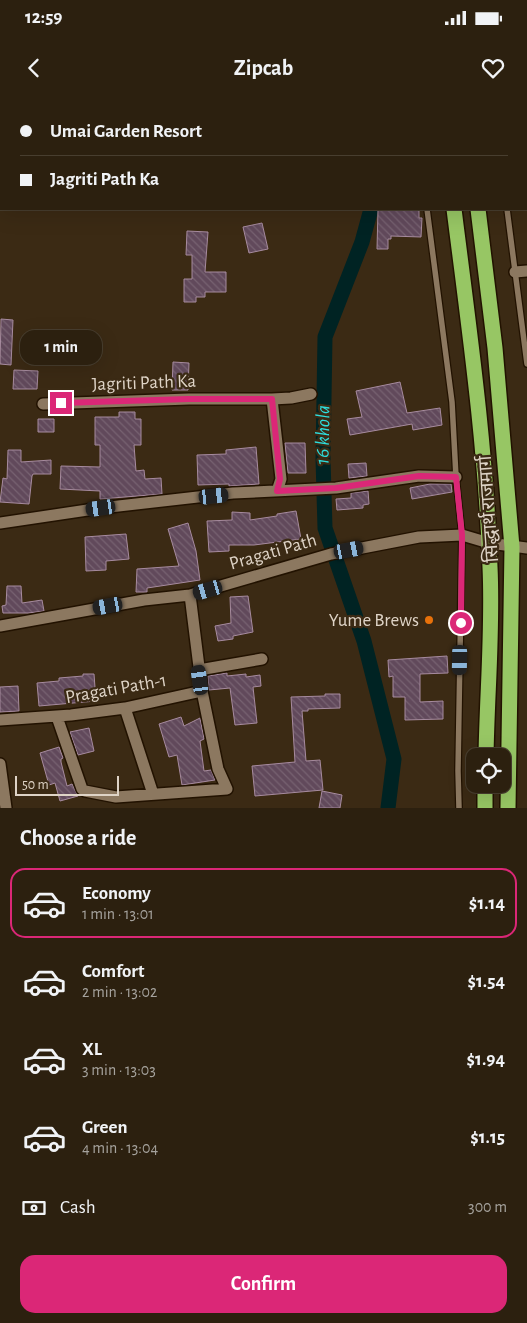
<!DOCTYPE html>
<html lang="en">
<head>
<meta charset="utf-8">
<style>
	:root { --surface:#2c200f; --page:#342818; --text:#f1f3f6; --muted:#a6a39e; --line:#483e2f; --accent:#db2777 }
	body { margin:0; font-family:"Alegreya Sans","Noto Sans Devanagari",sans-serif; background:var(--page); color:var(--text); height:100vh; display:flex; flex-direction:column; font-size:19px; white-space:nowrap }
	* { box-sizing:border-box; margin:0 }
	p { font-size:16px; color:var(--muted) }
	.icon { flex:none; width:28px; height:28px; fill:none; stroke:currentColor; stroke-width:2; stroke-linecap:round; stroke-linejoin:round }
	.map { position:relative; height:708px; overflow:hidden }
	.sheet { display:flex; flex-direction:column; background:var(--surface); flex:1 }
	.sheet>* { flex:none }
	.guide { position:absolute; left:0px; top:0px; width:528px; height:110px; box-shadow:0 5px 20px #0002,0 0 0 1px var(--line); display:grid; align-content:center; height:110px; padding:0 20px; background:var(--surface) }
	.controls { position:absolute; left:466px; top:648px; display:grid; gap:10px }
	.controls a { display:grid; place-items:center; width:45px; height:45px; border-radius:10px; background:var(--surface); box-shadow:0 5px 20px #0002,0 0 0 1px var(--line); font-size:25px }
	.scale { position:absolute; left:15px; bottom:12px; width:104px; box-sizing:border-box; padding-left:5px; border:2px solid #ded3c6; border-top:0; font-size:14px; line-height:18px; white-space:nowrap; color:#ded3c6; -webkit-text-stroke:4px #3b2a14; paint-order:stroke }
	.end { position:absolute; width:22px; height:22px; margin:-11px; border:6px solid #db2777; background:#fff; box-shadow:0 0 0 2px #fff }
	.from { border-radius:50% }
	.bubble { position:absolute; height:35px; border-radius:15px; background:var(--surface); box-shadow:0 5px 20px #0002,0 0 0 1px var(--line); font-size:16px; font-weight:700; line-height:35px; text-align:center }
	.car { position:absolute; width:15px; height:30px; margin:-15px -8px; border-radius:6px; box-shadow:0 0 4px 1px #0007; background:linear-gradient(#222 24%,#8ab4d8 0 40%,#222 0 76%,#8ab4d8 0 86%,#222 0) }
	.guide b { display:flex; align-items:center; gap:18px; height:48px; font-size:19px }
	.guide b+b { border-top:1px solid var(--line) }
	.guide i { width:12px; height:12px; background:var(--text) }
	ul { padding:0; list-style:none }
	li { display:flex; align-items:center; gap:15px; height:70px; margin:0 10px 8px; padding:0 10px; border:2px solid transparent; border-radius:15px }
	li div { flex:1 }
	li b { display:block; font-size:19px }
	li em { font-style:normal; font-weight:700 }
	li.active { border-color:var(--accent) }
	li>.icon { width:45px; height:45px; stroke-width:1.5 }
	h2 { padding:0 20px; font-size:22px; line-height:60px }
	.pay { display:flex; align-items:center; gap:12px; height:55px; padding:0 20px; font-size:19px }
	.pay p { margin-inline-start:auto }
	.action { display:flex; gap:10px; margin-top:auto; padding:10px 20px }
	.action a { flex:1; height:58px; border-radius:15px; background:var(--accent); color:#fff; font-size:20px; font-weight:700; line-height:58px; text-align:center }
	.status { display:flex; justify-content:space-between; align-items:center; height:35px; padding:0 25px; background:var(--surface); direction:ltr }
	.status svg { height:14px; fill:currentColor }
	header { display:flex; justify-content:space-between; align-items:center; height:65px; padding:0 20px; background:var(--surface); font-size:22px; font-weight:700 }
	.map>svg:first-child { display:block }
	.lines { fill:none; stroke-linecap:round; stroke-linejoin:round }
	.canal { stroke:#002323; stroke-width:15 }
	.building { fill:url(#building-back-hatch); stroke:#a78b9f }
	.lane-casing { stroke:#221200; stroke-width:8 }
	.street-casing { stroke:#221200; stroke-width:14 }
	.highway-casing { stroke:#221200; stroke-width:18 }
	.lane { stroke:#8c7860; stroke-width:5.5 }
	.street { stroke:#8c7860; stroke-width:11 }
	.highway { stroke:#97c664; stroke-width:15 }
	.route { stroke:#db2777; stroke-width:6 }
	.food-dot { fill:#e8710a; stroke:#3b2a14; stroke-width:2 }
	.labels { text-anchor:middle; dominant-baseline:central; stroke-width:4.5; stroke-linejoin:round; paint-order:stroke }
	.street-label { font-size:19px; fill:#ded3c6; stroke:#3b2a14 }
	.poi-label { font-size:19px; fill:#ded3c6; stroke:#3b2a14; text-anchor:end }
	.water-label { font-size:20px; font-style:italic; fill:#2edddd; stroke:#3b2a14 }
</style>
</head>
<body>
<div class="status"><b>12:59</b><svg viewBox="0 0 49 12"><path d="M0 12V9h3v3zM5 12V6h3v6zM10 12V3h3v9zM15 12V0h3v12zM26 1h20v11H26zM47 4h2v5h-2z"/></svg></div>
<header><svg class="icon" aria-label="back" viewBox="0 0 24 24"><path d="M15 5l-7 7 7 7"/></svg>Zipcab<svg class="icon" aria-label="heart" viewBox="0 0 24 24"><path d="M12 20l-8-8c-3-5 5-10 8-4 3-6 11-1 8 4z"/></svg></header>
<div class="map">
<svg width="527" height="708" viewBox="0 0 527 708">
	<defs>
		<pattern id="building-back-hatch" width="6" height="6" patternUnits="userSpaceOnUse" patternTransform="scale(1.25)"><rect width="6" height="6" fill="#61495b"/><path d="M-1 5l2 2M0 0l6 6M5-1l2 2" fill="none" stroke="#776271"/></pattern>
	</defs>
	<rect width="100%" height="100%" fill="#3b2a14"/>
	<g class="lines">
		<path class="canal" d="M345 0V1
			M371 109 362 142 325 237 323 358 325 428 364 541 394 659 388 708"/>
	</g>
	<path class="building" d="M378 109H419V118H422L421 137 391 136V139H388V149H377Z
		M262 123 268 149 249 153 243 127Z
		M187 131 208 132 205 172H226V192H205V197H196V202H184V179H192V155H186Z
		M1 219 13 220 11 265 0 264Z
		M173 262 189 263 188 290H172Z
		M14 270 38 271 37 289H13Z
		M400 282 407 313 440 308 442 325 413 330 412 324 350 335 347 319 362 317 356 291Z
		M119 312H135V319H141V345H134L136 371 144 370 145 379 161 378 162 394 100 399V391L60 389 61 366 100 367V345H95V317H119Z
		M38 319H54V332H38Z
		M285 343H305L306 373H288Z
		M256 347 259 384 229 386V384L198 385 197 355 226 354V350Z
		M8 350H21V362L51 360V374H33L32 376 29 404 0 402 3 378 7 379Z
		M366 363 367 376 349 378 348 364Z
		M430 384H451L452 392 412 399 410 388Z
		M368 391 369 404 363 405V408L337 410 336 399 351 398V393Z
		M296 411 301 439 254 445H229V451L209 452 207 421 232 420V412L250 413V420L277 416V414Z
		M188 423 196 451 200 480 147 488V492H136L137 469 179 466 168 429Z
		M126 434 129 459 106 461V470L86 471 85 437Z
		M7 486H21L22 503 42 500 44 511 28 513H3L2 506 6 505Z
		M248 496 253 532 233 536V539L218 541 215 526 231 523 230 497Z
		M447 556 448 573 420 574V602L443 601V619L405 620V597H393V576L389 577 388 560Z
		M227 573V576L246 574V577L260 575 261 586 253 587 257 623 235 625 230 588 209 590 208 576Z
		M83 574H94L96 601 39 606 37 583 59 581V578L83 576Z
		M18 586 19 611 0 612V587Z
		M325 594H340V608L308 609V611H302L306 661 320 660 323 690 255 696 252 666 295 662 291 597 325 596Z
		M181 617 184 626 200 618 204 639 200 641 204 671 211 670 215 680 182 685 177 655 169 657 159 624Z
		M89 628 94 651 78 655 70 632Z
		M59 647 63 658 61 659V662L67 686 72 684 78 696 60 701 55 683 49 685 40 653Z
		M322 691 342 695 340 708H319Z"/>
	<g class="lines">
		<g class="lane-casing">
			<path id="lane" d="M418 0V1
				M493 0V1
				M427 109 452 302 456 377 462 435 458 671 459 708
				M507 109 527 264"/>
		</g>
		<g class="street-casing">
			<path id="street" d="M515 172 527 171
				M272 299 291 298 311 294
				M43 304 189 299H272L281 379 277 391
				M0 423 101 408 233 393 336 388 419 376 456 377
				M0 526 144 500 190 495 331 454 419 437 462 435 489 443 527 448
				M199 570 262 559
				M125 608 153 694
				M57 617 82 689 85 691 116 697 227 689 218 669 202 591
				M0 620 71 615 125 608 202 591 190 495
				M0 664 6 708"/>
		</g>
		<g class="highway-casing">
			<path id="highway" d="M441 0V1
				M464 0V1
				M454 109C469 228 486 347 490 467 493 530 487 593 486 656
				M478 109 495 248 512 447 508 708
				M485 708V684"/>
		</g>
		<use href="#lane" class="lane"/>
		<use href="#street" class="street"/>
		<use href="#highway" class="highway"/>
	</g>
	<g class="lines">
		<path class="route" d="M61 303 188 299H272L280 379 277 391 336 388 419 376 456 377 462 435 461 523"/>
	</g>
	<circle class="food-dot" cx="429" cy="520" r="5"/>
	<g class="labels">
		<g class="street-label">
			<text transform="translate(144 283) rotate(-2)">Jagriti Path Ka</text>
			<text transform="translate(489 409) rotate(-94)">सिद्धार्थ राजमार्ग</text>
			<text transform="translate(273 452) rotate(-16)">Pragati Path</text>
			<text transform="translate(116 589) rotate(-10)">Pragati Path-1</text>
		</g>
		<g class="poi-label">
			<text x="419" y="520">Yume Brews</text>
		</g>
		<g class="water-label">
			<text transform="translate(323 335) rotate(-89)">16 khola</text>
		</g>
	</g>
</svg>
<div class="controls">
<a><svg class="icon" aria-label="locate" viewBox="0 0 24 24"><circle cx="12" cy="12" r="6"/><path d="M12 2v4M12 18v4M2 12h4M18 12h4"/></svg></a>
</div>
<div class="scale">50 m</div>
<i class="end from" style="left:461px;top:523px"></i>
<i class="end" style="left:61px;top:303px"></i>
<div class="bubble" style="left:20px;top:230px;width:82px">1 min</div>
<i class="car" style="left:214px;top:396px;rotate:84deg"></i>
<i class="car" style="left:101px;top:408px;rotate:262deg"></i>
<i class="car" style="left:349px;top:450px;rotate:79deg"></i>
<i class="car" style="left:208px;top:490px;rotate:254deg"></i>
<i class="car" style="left:108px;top:506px;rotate:260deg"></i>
<i class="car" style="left:460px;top:560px;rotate:181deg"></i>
<i class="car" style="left:200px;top:580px;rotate:352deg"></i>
<div class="guide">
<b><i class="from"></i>Umai Garden Resort</b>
<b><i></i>Jagriti Path Ka</b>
</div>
</div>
<section class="sheet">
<h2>Choose a ride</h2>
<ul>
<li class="active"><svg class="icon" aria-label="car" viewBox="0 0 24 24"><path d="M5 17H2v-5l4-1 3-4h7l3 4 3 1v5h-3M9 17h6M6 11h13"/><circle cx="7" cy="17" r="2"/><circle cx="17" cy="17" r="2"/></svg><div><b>Economy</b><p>1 min · 13:01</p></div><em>$1.14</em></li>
<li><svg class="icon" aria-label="car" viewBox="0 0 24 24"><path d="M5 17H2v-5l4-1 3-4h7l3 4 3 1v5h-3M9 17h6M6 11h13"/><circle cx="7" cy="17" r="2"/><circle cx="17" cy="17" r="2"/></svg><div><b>Comfort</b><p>2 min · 13:02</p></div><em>$1.54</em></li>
<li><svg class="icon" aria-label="car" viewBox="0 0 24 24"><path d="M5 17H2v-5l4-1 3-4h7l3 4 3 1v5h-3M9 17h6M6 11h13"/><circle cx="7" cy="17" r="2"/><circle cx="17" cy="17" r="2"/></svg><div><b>XL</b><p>3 min · 13:03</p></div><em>$1.94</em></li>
<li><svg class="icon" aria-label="car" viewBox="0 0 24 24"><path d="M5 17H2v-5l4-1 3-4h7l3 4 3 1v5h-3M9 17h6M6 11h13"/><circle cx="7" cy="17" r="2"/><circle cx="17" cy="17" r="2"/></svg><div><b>Green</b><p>4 min · 13:04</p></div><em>$1.15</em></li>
</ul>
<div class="pay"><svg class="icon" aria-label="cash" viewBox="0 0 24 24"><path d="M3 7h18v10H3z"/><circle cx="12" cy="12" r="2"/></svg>Cash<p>300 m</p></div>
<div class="action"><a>Confirm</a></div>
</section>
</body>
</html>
